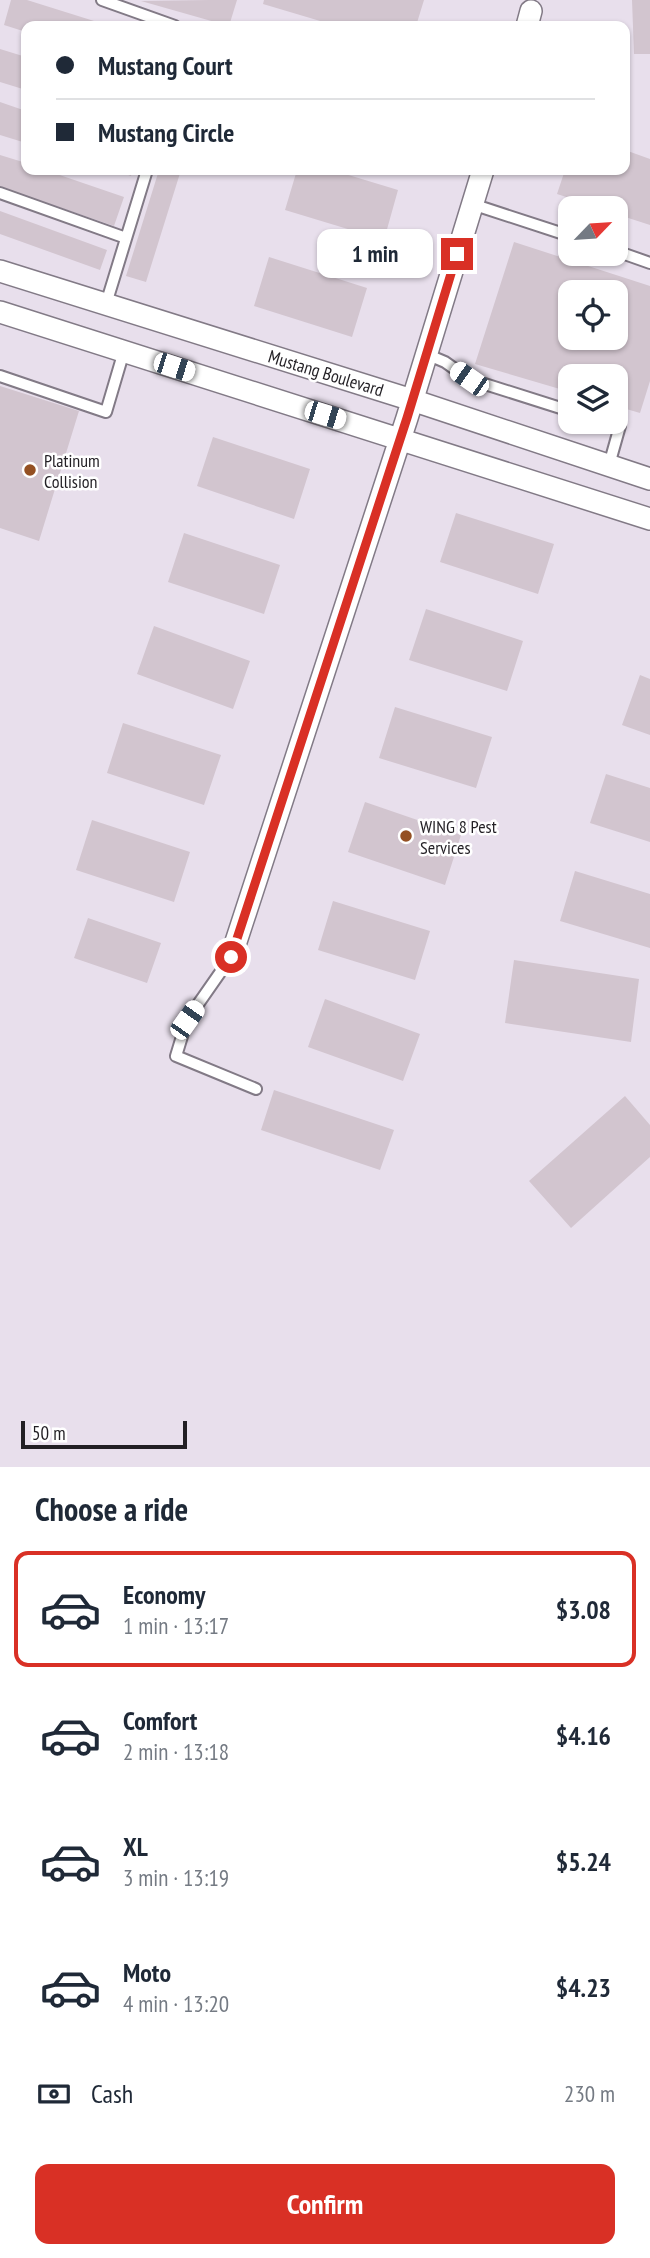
<!DOCTYPE html>
<html lang="en">
<head>
<meta charset="utf-8">
<style>
	:root { --surface:#fff; --page:#f6f6f7; --text:#1f2937; --muted:#747a83; --line:#e0e1e3; --accent:#d93025 }
	body { margin:0; font-family:"PT Sans Narrow",sans-serif; background:var(--page); color:var(--text); height:100vh; display:flex; flex-direction:column; font-size:26px; white-space:nowrap }
	* { box-sizing:border-box; margin:0 }
	p { font-size:23px; color:var(--muted) }
	.icon { flex:none; width:38px; height:38px; fill:none; stroke:currentColor; stroke-width:2; stroke-linecap:round; stroke-linejoin:round }
	.map { position:relative; height:1467px; overflow:hidden }
	.drawer { display:flex; flex-direction:column; background:var(--surface); flex:1 }
	.drawer>* { flex:none }
	.guide { position:absolute; left:21px; top:21px; width:609px; height:154px; border-radius:14px; box-shadow:0 2px 5px #0004; display:grid; align-content:center; height:154px; padding:0 35px; background:var(--surface) }
	.needle { width:46px; rotate:65deg }
	.tools { position:absolute; left:558px; top:196px; display:grid; gap:14px }
	.tools a { display:grid; place-items:center; width:70px; height:70px; border-radius:14px; background:var(--surface); box-shadow:0 2px 5px #0004; font-size:35px }
	.scale { position:absolute; left:21px; bottom:18px; width:166px; box-sizing:border-box; padding-left:7px; border:4px solid #221f24; border-top:0; font-size:19px; line-height:24px; white-space:nowrap; color:#221f24; -webkit-text-stroke:5px #fff; paint-order:stroke }
	.end { position:absolute; width:32px; height:32px; margin:-16px; border:9px solid #d93025; background:#fff; box-shadow:0 0 0 4px #fff }
	.from { border-radius:50% }
	.bubble { position:absolute; height:49px; border-radius:14px; background:var(--surface); box-shadow:0 2px 5px #0004; font-size:23px; font-weight:700; line-height:49px; text-align:center }
	.car { position:absolute; width:21px; height:42px; margin:-21px -10px; border-radius:9px; box-shadow:0 0 5px 2px #0007; background:linear-gradient(#fff 24%,#345 0 40%,#fff 0 76%,#345 0 86%,#fff 0) }
	.guide b { display:flex; align-items:center; gap:24px; height:66px; font-size:26px }
	.guide b+b { border-top:2px solid var(--line) }
	.guide i { width:18px; height:18px; background:var(--text) }
	ul { padding:0; list-style:none }
	li { display:flex; align-items:center; gap:21px; height:116px; margin:0 14px 10px; padding:0 21px; border:4px solid transparent; border-radius:14px }
	li div { flex:1 }
	li b { display:block; font-size:26px }
	li em { font-style:normal; font-weight:700 }
	li.on { border-color:var(--accent) }
	li>.icon { width:63px; height:63px; stroke-width:1.5 }
	h2 { padding:0 35px; font-size:32px; line-height:84px }
	.pay { display:flex; align-items:center; gap:18px; height:77px; padding:0 35px; font-size:26px }
	.pay p { margin-inline-start:auto }
	.cta { display:flex; gap:14px; margin-top:auto; padding:14px 35px }
	.cta a { flex:1; height:80px; border-radius:14px; background:var(--accent); color:#fff; font-size:28px; font-weight:700; line-height:80px; text-align:center }
	.map>svg:first-child { display:block }
	.building { fill:#d2c5cf; fill-rule:evenodd }
	.lines { fill:none; stroke-linecap:round; stroke-linejoin:round }
	.lane-casing { stroke:#827a86; stroke-width:14 }
	.street-casing { stroke:#827a86; stroke-width:24 }
	.lane { stroke:#fff; stroke-width:10 }
	.street { stroke:#fff; stroke-width:21 }
	.route { stroke:#d93025; stroke-width:9 }
	.poi-dot { fill:#945023; stroke:#fff; stroke-width:2.5 }
	.labels { text-anchor:middle; dominant-baseline:central; stroke-width:5; stroke-linejoin:round; paint-order:stroke }
	.street-label { font-size:18px; fill:#221f24; stroke:#fff }
	.poi-label { font-size:18px; fill:#221f24; stroke:#fff; text-anchor:start }
</style>
</head>
<body>
<div class="map">
<svg width="650" height="1467" viewBox="0 0 650 1467">
	<rect width="100%" height="100%" fill="#e8dfec"/>
	<path class="building" d="M11 0H27L110 26H26V32L4 25Z
		M209 0H237L229 26 141 1Z
		M264 0H424L416 26H337L263 4Z
		M632 0H650V54H634Z
		M0 49 26 57V90L0 82Z
		M0 102 26 111V143L0 135Z
		M625 150 650 159V225L616 214V208H600L557 194 565 170H625Z
		M0 155 26 163V170H45L124 197 114 226 0 187Z
		M114 170H133L131 176Z
		M159 170H181L146 282 126 276Z
		M297 170H332L398 190 384 240 285 210Z
		M0 211 107 250 100 270 0 234Z
		M514 242 650 286V381L640 413 616 406V376H570V392L475 364ZM570 292H616V338H570Z
		M269 257 367 288 352 337 254 306Z
		M0 386 79 411 39 541 0 528Z
		M213 437 310 469 294 519 197 486Z
		M456 513 554 544 538 594 440 562Z
		M184 533 280 565 264 614 168 582Z
		M426 609 523 641 507 691 409 660Z
		M154 626 250 661 233 709 137 674Z
		M640 675 650 679V735L622 725Z
		M395 707 492 737 476 788 379 758Z
		M123 723 221 755 204 805 107 773Z
		M606 774 650 788V842L590 823Z
		M365 802 461 835 445 885 348 852Z
		M92 820 190 852 174 902 76 870Z
		M575 871 650 894V948L560 921Z
		M333 901 430 931 415 980 318 950Z
		M88 918 161 943 147 983 74 958Z
		M514 960 639 979 631 1042 505 1023Z
		M325 999 420 1034 403 1081 308 1047Z
		M274 1090 394 1130 380 1170 261 1130Z
		M625 1096 650 1125V1157L571 1228 529 1181Z"/>
	<g class="lines">
		<g class="lane-casing">
			<path id="lane" d="M102 0 175 26
				M0 193 126 238
				M472 204 570 236
				M616 251 650 263
				M106 304 147 170
				M426 354 445 362 469 379 570 411
				M0 376 106 412 124 351
				M606 422 620 426 609 465
				M231 957 187 1020 176 1056 256 1089"/>
		</g>
		<g class="street-casing">
			<path id="street" d="M527 26 531 11
				M0 271 412 400 650 479
				M0 312 650 519
				M231 957 407 418 483 170"/>
		</g>
		<use href="#lane" class="lane"/>
		<use href="#street" class="street"/>
	</g>
	<g class="lines">
		<path class="route" d="M231 957 407 418 457 254"/>
	</g>
	<g class="poi-dot">
		<circle cx="30" cy="470" r="7"/>
		<circle cx="406" cy="836" r="7"/>
	</g>
	<g class="labels">
		<g class="street-label">
			<text transform="translate(326 373) rotate(17)">Mustang Boulevard</text>
		</g>
		<g class="poi-label">
			<text x="44" y="460">Platinum<tspan x="44" dy="21">Collision</tspan></text>
			<text x="420" y="826">WING 8 Pest<tspan x="420" dy="21">Services</tspan></text>
		</g>
	</g>
</svg>
<div class="tools">
<a><svg class="needle" viewBox="-14 -14 28 28"><path d="M0-13l5 13h-10z" fill="#e53935"/><path d="M0 13l5-13h-10z" fill="#747a83"/></svg></a>
<a><svg class="icon" aria-label="locate" viewBox="0 0 24 24"><circle cx="12" cy="12" r="6"/><path d="M12 2v4M12 18v4M2 12h4M18 12h4"/></svg></a>
<a><svg class="icon" aria-label="layers" viewBox="0 0 24 24"><path d="M12 4l9 5-9 5-9-5zM3 14l9 5 9-5"/></svg></a>
</div>
<div class="scale">50 m</div>
<i class="end from" style="left:231px;top:957px"></i>
<i class="end" style="left:457px;top:254px"></i>
<div class="bubble" style="left:317px;top:229px;width:116px">1 min</div>
<i class="car" style="left:174px;top:367px;rotate:108deg"></i>
<i class="car" style="left:469px;top:379px;rotate:305deg"></i>
<i class="car" style="left:325px;top:415px;rotate:107deg"></i>
<i class="car" style="left:187px;top:1020px;rotate:35deg"></i>
<div class="guide">
<b><i class="from"></i>Mustang Court</b>
<b><i></i>Mustang Circle</b>
</div>
</div>
<section class="drawer">
<h2>Choose a ride</h2>
<ul>
<li class="on"><svg class="icon" aria-label="car" viewBox="0 0 24 24"><path d="M5 17H2v-5l4-1 3-4h7l3 4 3 1v5h-3M9 17h6M6 11h13"/><circle cx="7" cy="17" r="2"/><circle cx="17" cy="17" r="2"/></svg><div><b>Economy</b><p>1 min · 13:17</p></div><em>$3.08</em></li>
<li><svg class="icon" aria-label="car" viewBox="0 0 24 24"><path d="M5 17H2v-5l4-1 3-4h7l3 4 3 1v5h-3M9 17h6M6 11h13"/><circle cx="7" cy="17" r="2"/><circle cx="17" cy="17" r="2"/></svg><div><b>Comfort</b><p>2 min · 13:18</p></div><em>$4.16</em></li>
<li><svg class="icon" aria-label="car" viewBox="0 0 24 24"><path d="M5 17H2v-5l4-1 3-4h7l3 4 3 1v5h-3M9 17h6M6 11h13"/><circle cx="7" cy="17" r="2"/><circle cx="17" cy="17" r="2"/></svg><div><b>XL</b><p>3 min · 13:19</p></div><em>$5.24</em></li>
<li><svg class="icon" aria-label="car" viewBox="0 0 24 24"><path d="M5 17H2v-5l4-1 3-4h7l3 4 3 1v5h-3M9 17h6M6 11h13"/><circle cx="7" cy="17" r="2"/><circle cx="17" cy="17" r="2"/></svg><div><b>Moto</b><p>4 min · 13:20</p></div><em>$4.23</em></li>
</ul>
<div class="pay"><svg class="icon" aria-label="cash" viewBox="0 0 24 24"><path d="M3 7h18v10H3z"/><circle cx="12" cy="12" r="2"/></svg>Cash<p>230 m</p></div>
<div class="cta"><a>Confirm</a></div>
</section>
</body>
</html>
